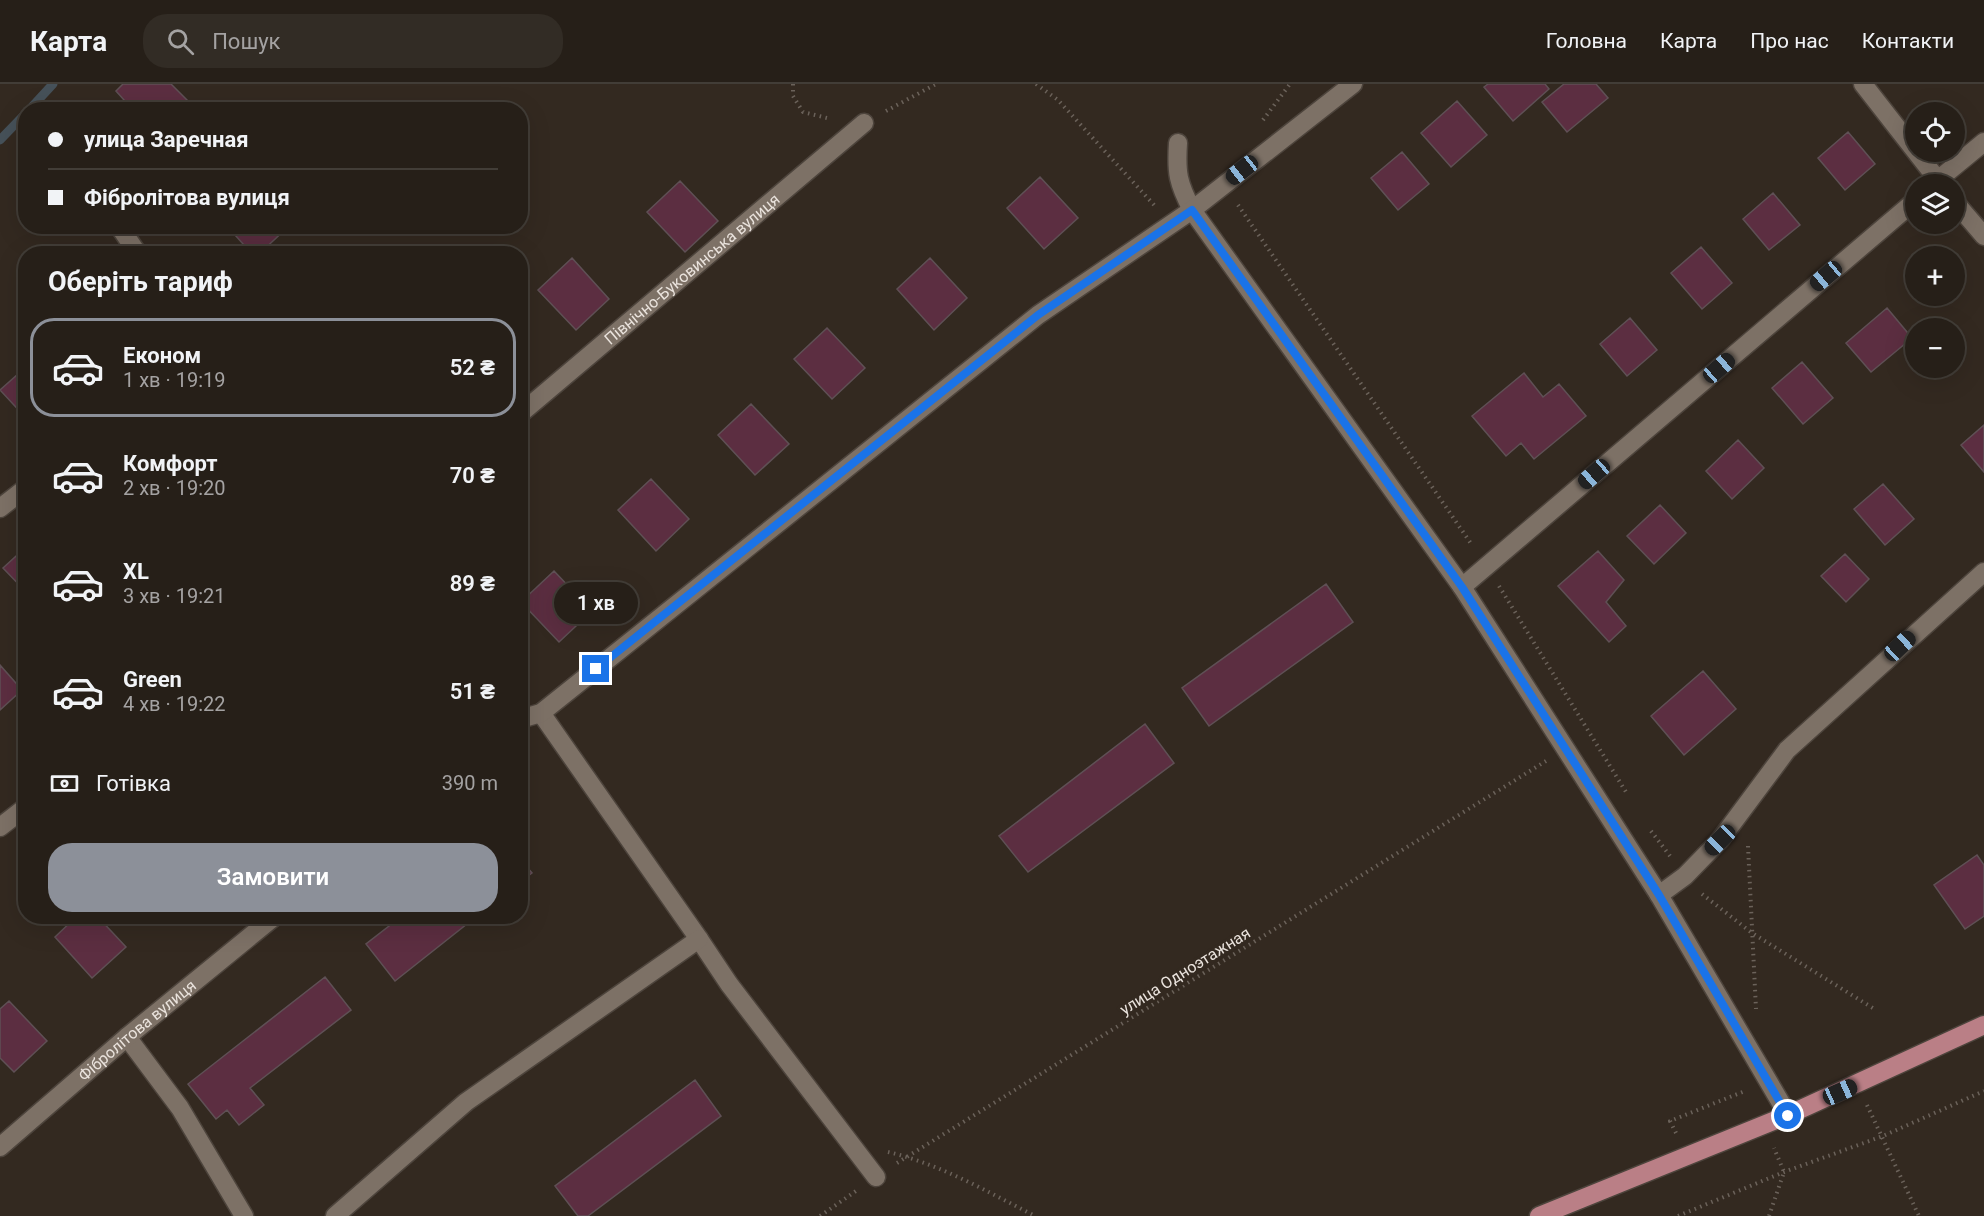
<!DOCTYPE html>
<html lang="uk">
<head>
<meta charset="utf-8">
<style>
	:root { --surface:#261f18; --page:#322c25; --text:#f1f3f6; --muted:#a4a2a2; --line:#423d37; --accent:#8c9099 }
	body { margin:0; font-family:Roboto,sans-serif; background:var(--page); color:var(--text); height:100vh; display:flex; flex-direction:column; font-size:22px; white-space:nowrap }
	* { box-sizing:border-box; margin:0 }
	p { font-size:20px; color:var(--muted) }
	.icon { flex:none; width:33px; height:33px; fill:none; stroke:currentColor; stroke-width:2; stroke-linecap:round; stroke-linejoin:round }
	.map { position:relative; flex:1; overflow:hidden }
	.side { position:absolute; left:18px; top:162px; width:510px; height:678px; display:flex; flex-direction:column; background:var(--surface); border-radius:24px; box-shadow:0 6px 24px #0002,0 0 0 2px var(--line) }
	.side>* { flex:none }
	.top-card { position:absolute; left:18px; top:18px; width:510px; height:132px; border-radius:24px; box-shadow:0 6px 24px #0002,0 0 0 2px var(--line); display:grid; align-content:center; height:132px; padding:0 30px; background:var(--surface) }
	.buttons { position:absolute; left:1905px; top:18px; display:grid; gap:12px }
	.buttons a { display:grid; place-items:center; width:60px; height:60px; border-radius:50%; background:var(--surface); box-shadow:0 6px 24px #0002,0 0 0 2px var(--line); font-size:30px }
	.end { position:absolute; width:27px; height:27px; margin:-14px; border:8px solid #1a73e8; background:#fff; box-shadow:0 0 0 3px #fff }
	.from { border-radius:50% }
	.bubble { position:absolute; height:42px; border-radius:21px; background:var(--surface); box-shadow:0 6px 24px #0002,0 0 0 2px var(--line); font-size:20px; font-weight:600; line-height:42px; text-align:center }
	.car { position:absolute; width:18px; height:36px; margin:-18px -9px; border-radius:8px; box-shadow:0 0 4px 2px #0007; background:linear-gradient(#222 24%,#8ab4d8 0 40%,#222 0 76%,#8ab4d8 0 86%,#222 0) }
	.top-card b { display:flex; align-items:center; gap:21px; height:57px; font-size:22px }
	.top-card b+b { border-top:2px solid var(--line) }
	.top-card i { width:15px; height:15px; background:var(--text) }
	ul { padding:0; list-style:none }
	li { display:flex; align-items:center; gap:18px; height:99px; margin:0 12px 9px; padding:0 18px; border:3px solid transparent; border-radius:24px }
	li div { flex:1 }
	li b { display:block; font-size:22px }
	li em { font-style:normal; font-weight:600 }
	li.on { border-color:var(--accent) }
	li>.icon { width:54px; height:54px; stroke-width:1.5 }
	h2 { padding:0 30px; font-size:27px; line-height:72px }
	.pay { display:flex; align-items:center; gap:15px; height:66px; padding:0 30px; font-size:22px }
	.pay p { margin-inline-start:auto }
	.button { display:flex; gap:12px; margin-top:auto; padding:12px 30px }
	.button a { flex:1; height:69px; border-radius:24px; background:var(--accent); color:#fff; font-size:24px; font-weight:600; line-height:69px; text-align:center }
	header { display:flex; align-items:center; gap:36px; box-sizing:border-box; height:84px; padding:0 30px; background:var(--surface); border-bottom:2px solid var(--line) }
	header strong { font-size:28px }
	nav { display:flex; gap:33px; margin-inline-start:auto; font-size:21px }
	.search { width:420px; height:54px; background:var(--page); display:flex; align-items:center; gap:15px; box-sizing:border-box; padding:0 21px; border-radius:24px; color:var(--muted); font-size:22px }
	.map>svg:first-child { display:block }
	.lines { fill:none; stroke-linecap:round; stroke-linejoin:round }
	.stream { stroke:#465159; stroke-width:9 }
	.building { fill:#5c2e41; stroke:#5f5055; stroke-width:1.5 }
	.minor-casing { stroke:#4d443c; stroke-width:21 }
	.major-casing { stroke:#4d443c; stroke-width:21 }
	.path { stroke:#6b625a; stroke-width:4; stroke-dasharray:1.5 4.5; stroke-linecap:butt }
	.minor { stroke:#7d7166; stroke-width:18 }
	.major { stroke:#ba7f86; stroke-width:18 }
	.route { stroke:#1a73e8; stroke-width:8 }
	.labels { text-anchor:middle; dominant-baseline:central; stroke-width:6; stroke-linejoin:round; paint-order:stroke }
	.street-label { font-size:16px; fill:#eae3dd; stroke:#332920 }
</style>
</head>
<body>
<header>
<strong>Карта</strong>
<div class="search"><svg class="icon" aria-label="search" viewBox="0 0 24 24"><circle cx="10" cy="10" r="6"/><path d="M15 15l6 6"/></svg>Пошук</div>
<nav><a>Головна</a><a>Карта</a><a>Про нас</a><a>Контакти</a></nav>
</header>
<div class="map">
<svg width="1984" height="1132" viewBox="0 0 1984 1132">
	<rect width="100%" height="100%" fill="#332920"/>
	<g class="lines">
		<path class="stream" d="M29 26 53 0
			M0 56 26 29"/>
	</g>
	<path class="building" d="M123 0H171L187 16 177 26H133L116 7Z
		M1488 0H1545L1549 5 1513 37 1484 3Z
		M1564 0H1596L1608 14 1567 48 1542 18Z
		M1457 17 1487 51 1451 83 1421 49Z
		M1848 48 1875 80 1845 106 1818 74Z
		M1402 68 1429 100 1398 126 1371 94Z
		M1040 93 1078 134 1044 165 1007 124Z
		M680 97 718 137 685 168 647 128Z
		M1773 109 1800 141 1769 166 1743 135Z
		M227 142H289L259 170H252Z
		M1701 163 1732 199 1702 225 1671 189Z
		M572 174 609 215 576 246 538 206Z
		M930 174 967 214 934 246 897 205Z
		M1887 224 1912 254 1871 288 1846 259Z
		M1630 234 1657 266 1627 292 1600 260Z
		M827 244 865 284 832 315 794 275Z
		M1802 278 1833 314 1803 340 1772 304Z
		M26 283V334L0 306Z
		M1524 289 1543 313 1559 300 1586 332 1534 375 1521 359 1506 372 1472 332Z
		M751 320 789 360 755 391 718 351Z
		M1984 341V388L1961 361Z
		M1738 356 1764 384 1732 415 1706 387Z
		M651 395 689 435 656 467 618 426Z
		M1883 400 1914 435 1885 461 1854 425Z
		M1660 421 1686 449 1654 480 1627 452Z
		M26 463V508L3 484Z
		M1598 467 1624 496 1606 518 1626 542 1609 558 1558 502Z
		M1845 470 1869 495 1846 518 1821 492Z
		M554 487 592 527 559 558 521 518Z
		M1326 500 1353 538 1209 642 1182 604Z
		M0 581 22 606 0 626Z
		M1703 587 1736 625 1684 671 1651 632Z
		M1145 640 1174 679 1028 788 999 752Z
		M1977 771 1984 781V832L1965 845 1934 801Z
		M520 775 532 789 520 798Z
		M77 832H97L126 863 92 894 55 853Z
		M402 832H477L395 897 366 860Z
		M325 893 351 926 250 1004 264 1021 239 1041 227 1026 216 1035 188 1000Z
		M9 917 47 957 14 988 0 974V925Z
		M695 996 721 1032 588 1132H578L555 1102Z"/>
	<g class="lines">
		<g class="minor-casing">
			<g id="minor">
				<path d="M1863 0 1941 100"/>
				<path d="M1178 59C1176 89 1178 99 1192 126L1462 503 1659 811 1788 1031"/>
				<path d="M1933 100 1984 58"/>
				<path d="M1954 117 1984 152"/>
				<path d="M119 142 138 170"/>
				<path id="s1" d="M520 330 864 39"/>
				<path d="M0 424 26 404"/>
				<path d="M1462 503 1916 116"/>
				<path d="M541 629 699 855 729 900 876 1093"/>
				<path d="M520 635 541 629 1038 231 1192 126 1353 0"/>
				<path d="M0 743 26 723"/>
				<path d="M1659 811 1685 792 1720 756 1787 666 1984 488"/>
				<path d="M127 953 180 1024 244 1132"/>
				<path id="s2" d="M0 1063 127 953 275 832"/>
				<path d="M335 1132 466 1018 699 855"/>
			</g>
		</g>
		<g class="major-casing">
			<path id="major" d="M1539 1132 1788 1031 1984 941"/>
		</g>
		<path class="path" d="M793 0V12L803 28 831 35
			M1036 0 1058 16 1155 122
			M886 27 936 0
			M1263 36 1290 0
			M1238 121 1472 461
			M1499 502 1626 708
			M1651 747 1670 772
			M1748 762 1756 925
			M1702 810 1752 849 1876 926
			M1867 1021 1919 1132
			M1676 1049 1670 1037 1745 1007
			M888 1068C940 1080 988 1108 1035 1132
			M897 1079 1546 677
			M820 1132 856 1107
			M1678 1132 1784 1088 1883 1052 1984 1007
			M1769 1132 1784 1088 1774 1064"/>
		<use href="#minor" class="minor"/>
		<use href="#major" class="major"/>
	</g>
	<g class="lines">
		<path class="route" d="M596 585 1038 231 1192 126 1462 503 1659 811 1788 1032"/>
	</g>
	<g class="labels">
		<g class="street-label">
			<text stroke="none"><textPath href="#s1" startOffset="225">Північно-Буковинська вулиця</textPath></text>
			<text transform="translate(1185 887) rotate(-32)">улица Одноэтажная</text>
			<text stroke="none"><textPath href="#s2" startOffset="180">Фібролітова вулиця</textPath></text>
		</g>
	</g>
</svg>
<div class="buttons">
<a><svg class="icon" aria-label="locate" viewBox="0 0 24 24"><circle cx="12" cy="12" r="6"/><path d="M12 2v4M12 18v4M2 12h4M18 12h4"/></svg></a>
<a><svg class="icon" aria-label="layers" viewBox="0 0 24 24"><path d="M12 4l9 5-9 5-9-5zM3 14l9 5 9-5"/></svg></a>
<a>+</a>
<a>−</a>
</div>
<i class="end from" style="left:1788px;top:1032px"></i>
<i class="end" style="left:596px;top:585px"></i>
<div class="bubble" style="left:554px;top:498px;width:84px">1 хв</div>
<i class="car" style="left:1242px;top:86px;rotate:232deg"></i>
<i class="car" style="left:1826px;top:192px;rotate:230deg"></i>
<i class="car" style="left:1719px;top:284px;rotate:49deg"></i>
<i class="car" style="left:1594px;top:390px;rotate:229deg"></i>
<i class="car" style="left:1900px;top:562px;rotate:47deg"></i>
<i class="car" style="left:1720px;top:756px;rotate:225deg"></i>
<i class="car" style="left:1840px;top:1008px;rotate:66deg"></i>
<div class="top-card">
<b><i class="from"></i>улица Заречная</b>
<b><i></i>Фібролітова вулиця</b>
</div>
<section class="side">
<h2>Оберіть тариф</h2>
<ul>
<li class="on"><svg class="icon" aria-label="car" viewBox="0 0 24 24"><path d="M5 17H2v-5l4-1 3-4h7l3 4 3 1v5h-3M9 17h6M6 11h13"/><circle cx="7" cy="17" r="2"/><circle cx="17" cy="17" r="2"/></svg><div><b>Економ</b><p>1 хв · 19:19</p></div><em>52 ₴</em></li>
<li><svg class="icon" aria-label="car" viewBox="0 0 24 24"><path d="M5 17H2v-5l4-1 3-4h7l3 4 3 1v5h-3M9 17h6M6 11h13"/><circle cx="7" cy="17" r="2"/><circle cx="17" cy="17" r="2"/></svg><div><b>Комфорт</b><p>2 хв · 19:20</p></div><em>70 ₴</em></li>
<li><svg class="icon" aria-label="car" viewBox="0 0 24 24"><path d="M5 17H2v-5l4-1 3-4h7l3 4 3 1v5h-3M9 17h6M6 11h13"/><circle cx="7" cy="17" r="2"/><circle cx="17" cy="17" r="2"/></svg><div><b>XL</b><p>3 хв · 19:21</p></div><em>89 ₴</em></li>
<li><svg class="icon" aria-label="car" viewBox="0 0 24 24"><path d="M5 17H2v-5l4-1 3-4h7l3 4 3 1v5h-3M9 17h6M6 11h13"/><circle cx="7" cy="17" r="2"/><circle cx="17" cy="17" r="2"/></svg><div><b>Green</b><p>4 хв · 19:22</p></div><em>51 ₴</em></li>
</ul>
<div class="pay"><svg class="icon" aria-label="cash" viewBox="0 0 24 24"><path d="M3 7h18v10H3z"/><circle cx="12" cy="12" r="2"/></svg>Готівка<p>390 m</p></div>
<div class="button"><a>Замовити</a></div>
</section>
</div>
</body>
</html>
